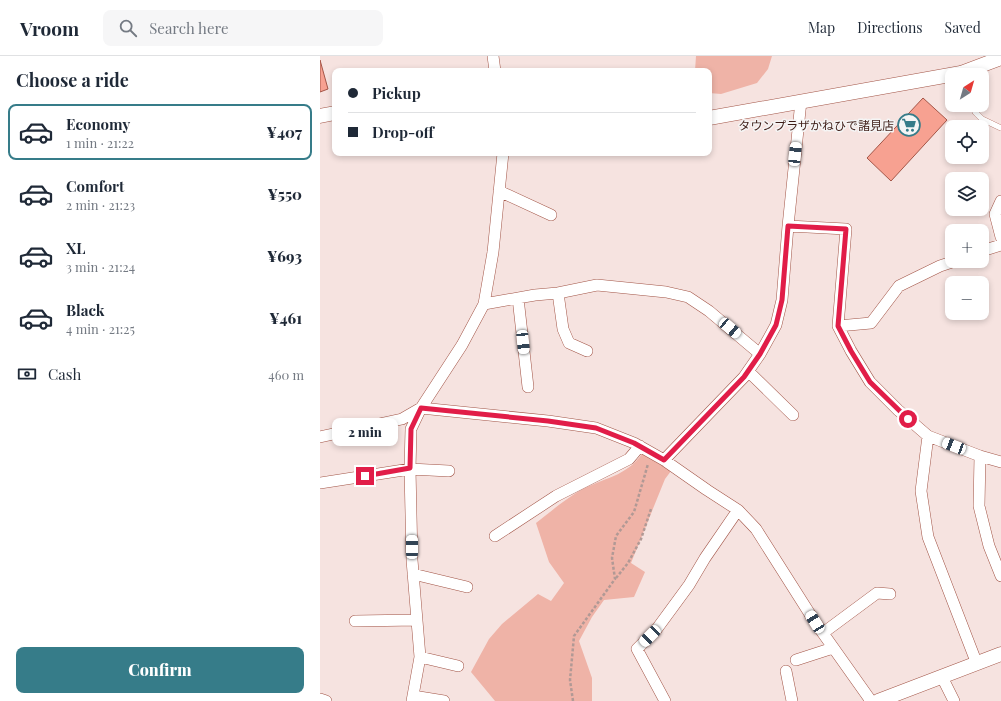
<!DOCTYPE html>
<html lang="en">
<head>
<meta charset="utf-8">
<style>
	:root { --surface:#fff; --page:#f6f6f7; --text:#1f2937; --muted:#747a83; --line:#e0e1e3; --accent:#367c89 }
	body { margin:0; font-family:"Playfair Display","Noto Sans JP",serif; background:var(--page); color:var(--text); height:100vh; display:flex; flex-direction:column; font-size:15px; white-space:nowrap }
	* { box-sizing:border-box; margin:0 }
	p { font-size:13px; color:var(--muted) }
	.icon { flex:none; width:22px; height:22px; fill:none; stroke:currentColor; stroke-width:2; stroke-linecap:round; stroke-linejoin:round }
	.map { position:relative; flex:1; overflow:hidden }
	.details { display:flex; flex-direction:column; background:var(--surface); width:320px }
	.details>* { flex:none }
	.guide { position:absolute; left:12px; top:12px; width:380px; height:88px; border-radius:8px; box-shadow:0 2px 6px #0003; display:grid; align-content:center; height:88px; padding:0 16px; background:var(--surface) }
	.needle { width:26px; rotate:37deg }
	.buttons { position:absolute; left:625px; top:12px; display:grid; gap:8px }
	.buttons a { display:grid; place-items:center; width:44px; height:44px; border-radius:8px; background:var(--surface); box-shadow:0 2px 6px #0003; font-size:20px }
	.end { position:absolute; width:18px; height:18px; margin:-9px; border:5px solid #e11d48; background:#fff; box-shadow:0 0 0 2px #fff }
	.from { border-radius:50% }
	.bubble { position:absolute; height:28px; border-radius:8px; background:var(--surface); box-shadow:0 2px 6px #0003; font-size:13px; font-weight:800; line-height:28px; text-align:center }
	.car { position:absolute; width:12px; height:24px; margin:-12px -6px; border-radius:5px; box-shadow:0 0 3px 1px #0007; background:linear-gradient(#fff 24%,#345 0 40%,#fff 0 76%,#345 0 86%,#fff 0) }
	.guide b { display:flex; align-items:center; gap:14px; height:38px; font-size:15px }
	.guide b+b { border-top:1px solid var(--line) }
	.guide i { width:10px; height:10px; background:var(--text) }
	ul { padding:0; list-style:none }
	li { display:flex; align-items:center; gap:12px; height:56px; margin:0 8px 6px; padding:0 8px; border:2px solid transparent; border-radius:8px }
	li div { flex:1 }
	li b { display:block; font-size:15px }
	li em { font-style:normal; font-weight:800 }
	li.selected { border-color:var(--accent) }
	li>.icon { width:36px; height:36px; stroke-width:1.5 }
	h2 { padding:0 16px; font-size:18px; line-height:48px }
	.pay { display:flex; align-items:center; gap:10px; height:44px; padding:0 16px; font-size:15px }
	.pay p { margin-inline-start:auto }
	.cta { display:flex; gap:8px; margin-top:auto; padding:8px 16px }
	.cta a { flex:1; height:46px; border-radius:8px; background:var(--accent); color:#fff; font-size:16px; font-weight:800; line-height:46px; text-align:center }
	header { display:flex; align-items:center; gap:24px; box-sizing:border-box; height:56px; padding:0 20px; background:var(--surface); border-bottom:1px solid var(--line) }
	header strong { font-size:19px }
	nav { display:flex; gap:22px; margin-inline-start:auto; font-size:14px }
	.search { width:280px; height:36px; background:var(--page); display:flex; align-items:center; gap:10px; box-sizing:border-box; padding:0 14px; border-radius:8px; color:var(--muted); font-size:15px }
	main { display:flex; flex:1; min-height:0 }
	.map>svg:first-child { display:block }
	.green { fill:#efb3a7 }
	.building { fill:#f7a191; stroke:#a45648 }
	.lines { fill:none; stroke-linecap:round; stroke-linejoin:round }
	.service-casing { stroke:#a25446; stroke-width:6 }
	.minor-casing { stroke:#a25446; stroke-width:12 }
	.tertiary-casing { stroke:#a25446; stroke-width:15 }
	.path { stroke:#b19995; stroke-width:2.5; stroke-dasharray:3 2; stroke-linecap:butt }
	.service { stroke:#fff; stroke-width:5.5 }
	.minor { stroke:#fff; stroke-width:11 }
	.tertiary { stroke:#fff; stroke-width:14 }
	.route { stroke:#e11d48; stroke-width:5 }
	.labels { text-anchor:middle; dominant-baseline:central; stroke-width:3; stroke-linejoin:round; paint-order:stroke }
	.poi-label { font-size:12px; fill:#3e1d17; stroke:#f5f5f5; text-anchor:end }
</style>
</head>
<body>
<header>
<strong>Vroom</strong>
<div class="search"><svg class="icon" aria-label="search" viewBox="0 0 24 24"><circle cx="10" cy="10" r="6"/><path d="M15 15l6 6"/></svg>Search here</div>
<nav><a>Map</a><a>Directions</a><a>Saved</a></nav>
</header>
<main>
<section class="details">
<h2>Choose a ride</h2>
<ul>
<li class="selected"><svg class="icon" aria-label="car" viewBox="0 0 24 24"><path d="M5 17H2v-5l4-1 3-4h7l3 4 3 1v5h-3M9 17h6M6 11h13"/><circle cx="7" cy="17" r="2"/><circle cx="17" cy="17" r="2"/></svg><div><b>Economy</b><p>1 min · 21:22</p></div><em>¥407</em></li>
<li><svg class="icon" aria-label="car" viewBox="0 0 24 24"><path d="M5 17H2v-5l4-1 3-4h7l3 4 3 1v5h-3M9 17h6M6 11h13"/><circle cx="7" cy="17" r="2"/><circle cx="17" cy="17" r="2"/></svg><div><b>Comfort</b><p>2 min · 21:23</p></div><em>¥550</em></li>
<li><svg class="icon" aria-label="car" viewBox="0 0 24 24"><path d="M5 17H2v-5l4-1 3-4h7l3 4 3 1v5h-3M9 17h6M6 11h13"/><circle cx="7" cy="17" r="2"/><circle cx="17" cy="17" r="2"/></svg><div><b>XL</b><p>3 min · 21:24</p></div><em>¥693</em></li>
<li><svg class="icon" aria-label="car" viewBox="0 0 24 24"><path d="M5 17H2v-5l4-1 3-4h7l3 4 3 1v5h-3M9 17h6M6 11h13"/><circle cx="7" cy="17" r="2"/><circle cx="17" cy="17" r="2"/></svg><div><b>Black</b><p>4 min · 21:25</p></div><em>¥461</em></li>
</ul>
<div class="pay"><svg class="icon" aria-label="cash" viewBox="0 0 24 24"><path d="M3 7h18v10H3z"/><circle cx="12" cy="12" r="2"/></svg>Cash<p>460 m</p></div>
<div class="cta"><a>Confirm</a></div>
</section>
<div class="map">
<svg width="681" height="645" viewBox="0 0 681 645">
	<rect width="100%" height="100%" fill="#f6e3e0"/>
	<path class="green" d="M376 0H452L448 13 437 27 401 38 389 37V15H375Z
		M326 392 354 411 345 423 311 507 325 516 314 541 284 544 272 561 259 585 272 622V645H175L151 616 169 583 182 568 218 538 231 545 244 527 229 506 216 467C230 456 248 441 263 433 289 420 309 420 326 392Z"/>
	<path class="building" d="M0 4 8 33 0 36Z
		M603 42 627 64 571 125 547 102Z"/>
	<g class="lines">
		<g class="service-casing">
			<path id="service" d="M654 49 655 56 662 63 681 72"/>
		</g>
		<g class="minor-casing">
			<path id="minor" d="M173 0 175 15
				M481 45 468 170 526 173 518 270 531 295 550 326 578 354 608 380 660 400 681 406
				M179 135 231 159
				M681 145 675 158 681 181
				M662 195 681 189
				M238 237 243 273 249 287 267 295
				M198 242 208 331
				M164 248 215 239 238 237 277 229 346 236 368 241 389 255 440 298
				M518 270 551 267 579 230 620 210 635 205
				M428 315 473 359
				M608 380 601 435 608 481 657 608
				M0 381 82 363 101 352 228 365 276 372 314 387 344 404 387 434 418 454 436 473 495 566 551 645
				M660 400 659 450 669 490 681 520
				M344 404 424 321 440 298 456 269 462 244 468 170
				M0 427 90 413 129 415
				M175 480 236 440 309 403 320 390
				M93 518 147 531
				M35 565 97 564
				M503 577 557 537 570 538
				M100 601 138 610
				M476 604 513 592
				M466 615 472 645
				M622 621 634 645
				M93 640 124 645
				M0 643 6 645
				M92 645 100 601 92 504 90 413 91 373 101 352 142 289 164 248 173 196 183 97
				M345 645 317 593 336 574 369 529 385 502 418 454"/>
		</g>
		<g class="tertiary-casing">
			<path id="tertiary" d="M0 60 15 57
				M389 62 641 17 681 2
				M558 645 681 598"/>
		</g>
		<path class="path" d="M296 522 308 507 321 483 331 453
			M253 645 250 624 254 580 295 523 292 502 296 480 314 456 328 408"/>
		<use href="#service" class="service"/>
		<use href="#minor" class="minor"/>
		<use href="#tertiary" class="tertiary"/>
	</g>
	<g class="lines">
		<path class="route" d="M45 420 90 412 91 373 101 352 228 365 276 372 314 387 344 404 424 321 440 298 456 269 462 244 468 170 526 173 518 270 531 295 550 326 588 363"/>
	</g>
	<defs>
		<g id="supermarket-ring" transform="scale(1.15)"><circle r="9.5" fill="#f5f5f5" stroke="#367c89" stroke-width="1.5"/><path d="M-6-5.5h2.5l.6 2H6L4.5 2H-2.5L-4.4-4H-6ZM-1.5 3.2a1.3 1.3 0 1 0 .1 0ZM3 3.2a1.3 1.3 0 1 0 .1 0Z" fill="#367c89"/></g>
	</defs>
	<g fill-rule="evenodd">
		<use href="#supermarket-ring" x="589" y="69"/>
	</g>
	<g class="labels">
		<g class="poi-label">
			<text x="574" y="69">タウンプラザかねひで諸見店</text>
		</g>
	</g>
</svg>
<div class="buttons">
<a><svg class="needle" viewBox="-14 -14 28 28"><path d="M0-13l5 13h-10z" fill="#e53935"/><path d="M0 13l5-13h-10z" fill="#747a83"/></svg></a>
<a><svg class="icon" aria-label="locate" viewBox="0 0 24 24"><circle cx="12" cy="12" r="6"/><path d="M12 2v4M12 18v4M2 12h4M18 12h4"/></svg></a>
<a><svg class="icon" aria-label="layers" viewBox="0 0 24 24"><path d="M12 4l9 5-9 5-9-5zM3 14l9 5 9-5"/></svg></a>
<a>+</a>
<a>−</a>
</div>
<i class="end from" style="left:588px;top:363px"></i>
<i class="end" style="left:45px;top:420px"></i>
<div class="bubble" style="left:12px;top:362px;width:66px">2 min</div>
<i class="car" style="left:475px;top:98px;rotate:6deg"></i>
<i class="car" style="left:410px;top:272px;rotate:130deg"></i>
<i class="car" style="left:203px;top:286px;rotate:174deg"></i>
<i class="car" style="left:634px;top:390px;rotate:291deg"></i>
<i class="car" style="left:92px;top:491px;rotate:0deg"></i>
<i class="car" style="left:495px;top:566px;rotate:328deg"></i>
<i class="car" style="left:330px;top:580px;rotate:225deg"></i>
<div class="guide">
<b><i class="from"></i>Pickup</b>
<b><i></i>Drop-off</b>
</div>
</div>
</main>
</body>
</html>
